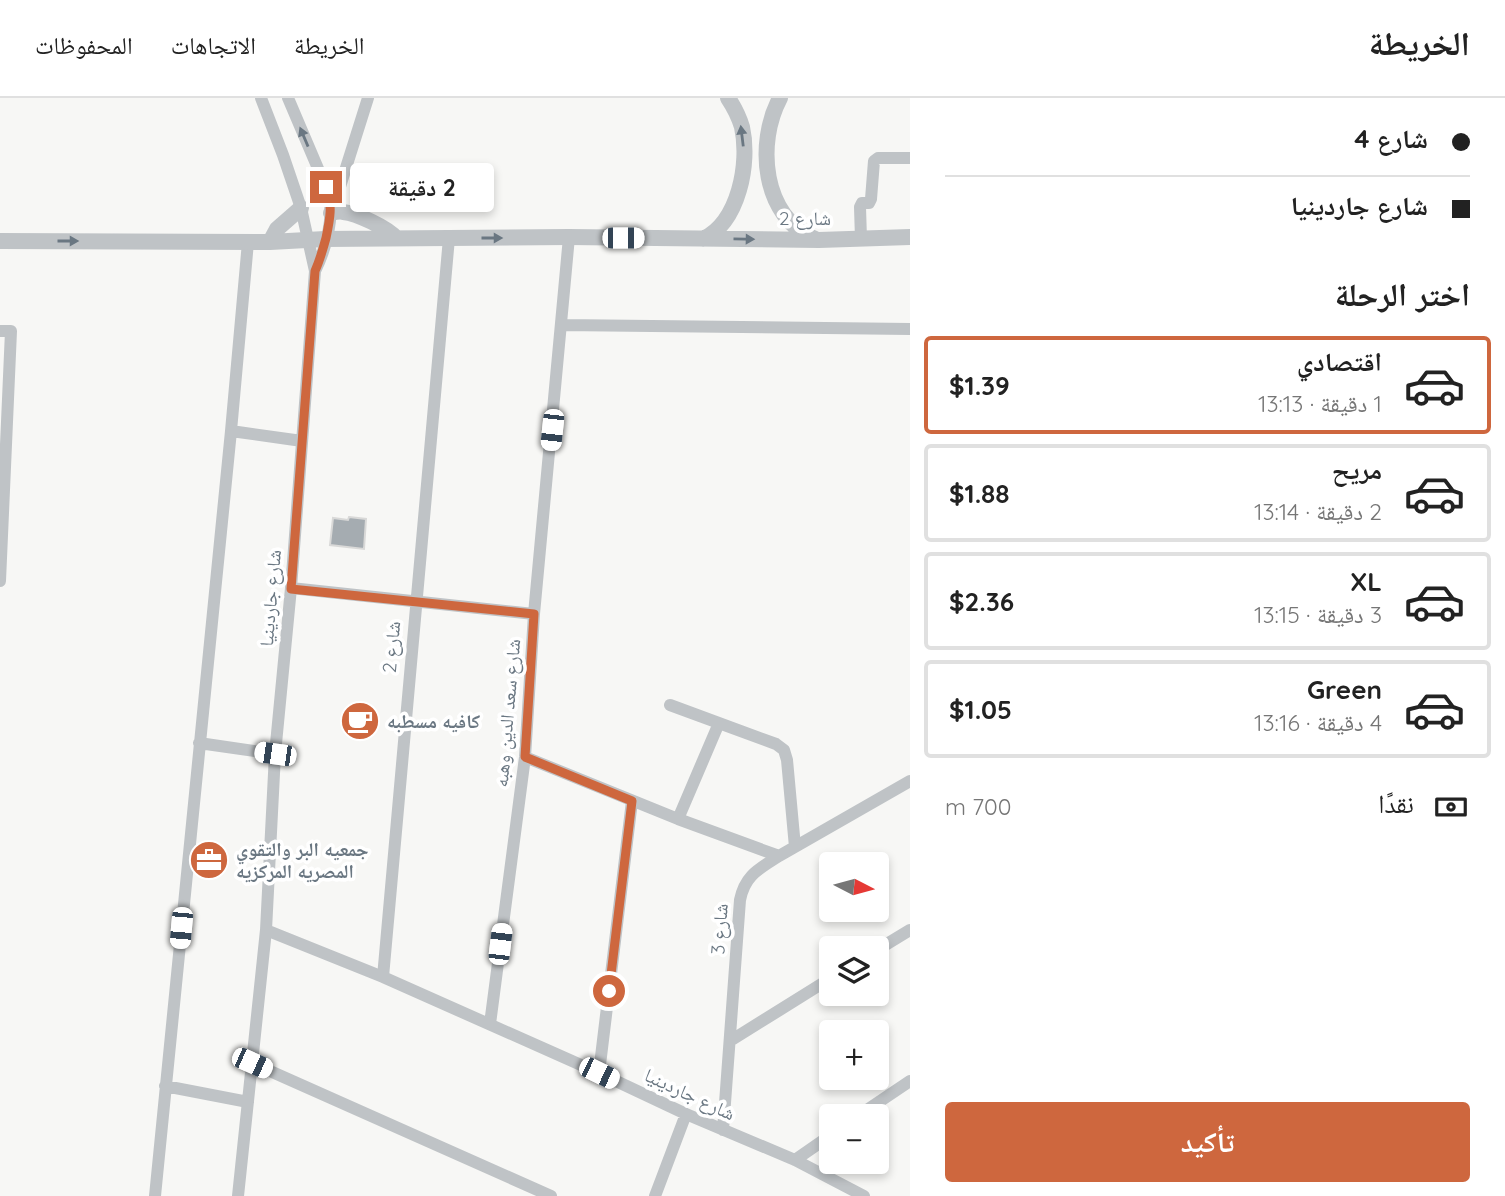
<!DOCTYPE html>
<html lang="ar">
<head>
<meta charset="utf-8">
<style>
	:root { --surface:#fff; --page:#f2f2f2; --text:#222; --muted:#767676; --line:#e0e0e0; --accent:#ce673e }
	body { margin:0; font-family:Quicksand,"Noto Naskh Arabic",sans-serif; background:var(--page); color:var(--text); direction:rtl; height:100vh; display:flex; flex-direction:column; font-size:26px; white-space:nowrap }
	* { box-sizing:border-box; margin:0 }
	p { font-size:23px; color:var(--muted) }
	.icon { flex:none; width:38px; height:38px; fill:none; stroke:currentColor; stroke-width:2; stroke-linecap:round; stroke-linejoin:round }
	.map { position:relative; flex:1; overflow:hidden; direction:ltr }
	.panel { display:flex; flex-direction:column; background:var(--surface); width:595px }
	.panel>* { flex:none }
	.guide { display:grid; align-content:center; height:154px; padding:0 35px; background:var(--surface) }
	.needle { width:46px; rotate:96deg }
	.buttons { position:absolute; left:819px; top:754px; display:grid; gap:14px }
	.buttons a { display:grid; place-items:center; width:70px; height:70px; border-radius:7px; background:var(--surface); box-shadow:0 4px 10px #0003; font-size:35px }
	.end { position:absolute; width:32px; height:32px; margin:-16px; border:9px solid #ce673e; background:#fff; box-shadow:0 0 0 4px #fff }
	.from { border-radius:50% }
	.bubble { position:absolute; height:49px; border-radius:7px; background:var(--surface); box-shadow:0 4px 10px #0003; font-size:23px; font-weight:700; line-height:49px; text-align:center; direction:rtl }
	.car { position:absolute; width:21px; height:42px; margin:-21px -10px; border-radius:9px; box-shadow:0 0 5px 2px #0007; background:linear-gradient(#fff 24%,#345 0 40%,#fff 0 76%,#345 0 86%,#fff 0) }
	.guide b { display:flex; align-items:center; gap:24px; height:66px; font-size:26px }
	.guide b+b { border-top:2px solid var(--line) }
	.guide i { width:18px; height:18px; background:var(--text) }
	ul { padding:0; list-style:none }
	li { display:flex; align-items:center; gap:21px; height:98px; margin:0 14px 10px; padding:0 21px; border:4px solid var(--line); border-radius:7px }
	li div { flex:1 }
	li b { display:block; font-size:26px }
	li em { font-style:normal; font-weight:700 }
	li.selected { border-color:var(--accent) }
	li>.icon { width:63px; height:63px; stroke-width:1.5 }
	h2 { padding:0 35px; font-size:32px; line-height:84px }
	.pay { display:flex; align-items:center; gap:18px; height:77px; padding:0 35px; font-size:26px }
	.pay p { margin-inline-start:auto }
	.primary-button { display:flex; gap:14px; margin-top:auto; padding:14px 35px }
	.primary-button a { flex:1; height:80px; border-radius:7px; background:var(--accent); color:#fff; font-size:28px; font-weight:700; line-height:80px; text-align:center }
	header { display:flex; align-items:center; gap:42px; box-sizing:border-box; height:98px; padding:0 35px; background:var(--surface); border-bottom:2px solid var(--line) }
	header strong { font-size:33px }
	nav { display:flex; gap:38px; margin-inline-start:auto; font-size:24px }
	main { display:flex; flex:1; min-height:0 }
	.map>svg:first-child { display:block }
	.building { fill:#a5acb1; stroke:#d9d9d8; stroke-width:2 }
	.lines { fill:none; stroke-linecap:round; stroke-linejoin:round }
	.minor { stroke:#bfc3c6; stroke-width:12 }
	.tertiary { stroke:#bfc3c6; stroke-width:16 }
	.oneway { fill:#6a7782 }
	.route { stroke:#ce673e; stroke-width:9 }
	.labels { text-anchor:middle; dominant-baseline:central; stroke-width:7; stroke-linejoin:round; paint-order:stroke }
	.street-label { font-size:19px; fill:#6a7782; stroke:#fff }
	.poi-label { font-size:19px; font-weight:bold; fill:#6a7782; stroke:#fff; text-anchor:start }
</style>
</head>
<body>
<header>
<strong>الخريطة</strong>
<nav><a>الخريطة</a><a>الاتجاهات</a><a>المحفوظات</a></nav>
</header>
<main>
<section class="panel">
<div class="guide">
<b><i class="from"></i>شارع 4</b>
<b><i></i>شارع جاردينيا</b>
</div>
<h2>اختر الرحلة</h2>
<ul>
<li class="selected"><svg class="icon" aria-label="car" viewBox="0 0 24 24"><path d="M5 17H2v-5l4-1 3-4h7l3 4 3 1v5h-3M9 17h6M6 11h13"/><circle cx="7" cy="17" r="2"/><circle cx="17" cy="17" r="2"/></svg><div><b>اقتصادي</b><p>1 دقيقة · 13:13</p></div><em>$1.39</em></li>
<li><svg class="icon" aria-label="car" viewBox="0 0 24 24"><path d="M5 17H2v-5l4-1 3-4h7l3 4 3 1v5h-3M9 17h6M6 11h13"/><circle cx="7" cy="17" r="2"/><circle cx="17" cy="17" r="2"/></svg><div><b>مريح</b><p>2 دقيقة · 13:14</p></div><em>$1.88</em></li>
<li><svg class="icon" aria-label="car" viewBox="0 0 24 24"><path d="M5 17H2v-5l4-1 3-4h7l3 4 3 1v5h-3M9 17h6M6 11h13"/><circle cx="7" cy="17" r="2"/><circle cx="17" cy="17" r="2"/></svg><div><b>XL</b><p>3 دقيقة · 13:15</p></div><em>$2.36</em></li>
<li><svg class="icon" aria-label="car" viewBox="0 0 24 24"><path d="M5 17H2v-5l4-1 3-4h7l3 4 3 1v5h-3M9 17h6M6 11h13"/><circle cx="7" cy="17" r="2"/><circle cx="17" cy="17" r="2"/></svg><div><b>Green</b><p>4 دقيقة · 13:16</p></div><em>$1.05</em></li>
</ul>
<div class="pay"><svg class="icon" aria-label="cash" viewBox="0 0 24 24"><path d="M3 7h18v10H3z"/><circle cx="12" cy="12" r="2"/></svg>نقدًا<p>700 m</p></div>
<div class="primary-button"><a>تأكيد</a></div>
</section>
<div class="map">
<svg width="910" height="1098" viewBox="0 0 910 1098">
	<rect width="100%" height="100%" fill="#f7f7f5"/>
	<path class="building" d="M349 419 366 421 364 451 330 447 333 420 348 422Z"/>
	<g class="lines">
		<path class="minor" d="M288 0 328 94C335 118 326 151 315 173
			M333 111 368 0
			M861 141 860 109 862 105H869L871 101 874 63 878 60H910
			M562 227 910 231
			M0 233H11L0 483
			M231 333 302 343
			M291 490 534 516
			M670 607 776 646 784 652 787 662 795 749
			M199 645 275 656
			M525 659 678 721 779 758
			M678 721 719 625
			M266 832 383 879 599 975 686 1016 795 1062 864 1098
			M877 852 910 832
			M383 879 449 140
			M490 926 525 659 534 516 569 139
			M730 943 831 880
			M252 965 551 1098
			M599 975 632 703
			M165 988 248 1004
			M858 1018 910 983
			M723 1032 740 802C745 777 759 771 779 758L910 683
			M795 1062 831 1037
			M155 1098 231 333 248 144
			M238 1098 266 832 275 656 291 490 315 173 301 110 283 57 261 0
			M655 1098 686 1016"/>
		<path class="tertiary" d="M780 0C756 45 762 119 815 141
			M331 115C335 114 340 113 343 114 356 115 388 130 396 140
			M703 141C739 124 750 65 742 29 739 19 734 9 728 0
			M0 143 270 144 325 141 569 139 819 142 910 139
			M270 144 277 131 301 110"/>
	</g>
	<defs><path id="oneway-solid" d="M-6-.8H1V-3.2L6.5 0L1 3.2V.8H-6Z" transform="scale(1.75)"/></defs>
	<g class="oneway">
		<use href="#oneway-solid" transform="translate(742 38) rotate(-97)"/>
		<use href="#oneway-solid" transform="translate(304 39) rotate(-113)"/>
		<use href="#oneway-solid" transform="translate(492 140)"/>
		<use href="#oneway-solid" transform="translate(744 141) rotate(1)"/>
		<use href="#oneway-solid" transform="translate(68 143)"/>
	</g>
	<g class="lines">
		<path class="route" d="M326 89C333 107 330 121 326 140 323 151 320 162 315 173L291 491 534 516 525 659 632 703 609 893"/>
	</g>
	<defs>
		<g id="cafe-disc" transform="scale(2.0125)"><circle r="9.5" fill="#ce673e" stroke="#fff"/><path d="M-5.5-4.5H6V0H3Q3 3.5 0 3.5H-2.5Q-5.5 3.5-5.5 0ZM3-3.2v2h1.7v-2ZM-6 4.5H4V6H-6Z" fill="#fff"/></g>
		<g id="office-disc" transform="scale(2.0125)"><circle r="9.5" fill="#ce673e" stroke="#fff"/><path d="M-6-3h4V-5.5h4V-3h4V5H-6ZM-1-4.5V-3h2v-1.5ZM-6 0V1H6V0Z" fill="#fff"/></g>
	</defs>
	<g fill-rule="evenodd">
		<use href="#cafe-disc" x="360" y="623"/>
		<use href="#office-disc" x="209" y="762"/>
	</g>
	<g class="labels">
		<g class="street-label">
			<text x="805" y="120">شارع 2</text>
			<text transform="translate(270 500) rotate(-85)">شارع جاردينيا</text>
			<text transform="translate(391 549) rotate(-85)">شارع 2</text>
			<text transform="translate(507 615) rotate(-85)">شارع سعد الدين وهبه</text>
			<text transform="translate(719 831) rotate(-86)">شارع 3</text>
			<text transform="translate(690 996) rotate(25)">شارع جاردينيا</text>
		</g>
		<g class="poi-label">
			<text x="387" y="623">كافيه مسطبه</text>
			<text x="236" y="751">جمعيه البر والتقوي<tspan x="236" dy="22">المصريه المركزيه</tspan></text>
		</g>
	</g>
</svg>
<div class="buttons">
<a><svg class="needle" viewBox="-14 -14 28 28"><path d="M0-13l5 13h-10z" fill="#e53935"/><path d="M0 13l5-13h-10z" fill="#767676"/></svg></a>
<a><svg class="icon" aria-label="layers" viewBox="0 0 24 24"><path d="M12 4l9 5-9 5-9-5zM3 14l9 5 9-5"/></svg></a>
<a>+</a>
<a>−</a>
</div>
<i class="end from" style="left:609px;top:893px"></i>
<i class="end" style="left:326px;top:89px"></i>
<div class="bubble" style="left:350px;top:65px;width:144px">2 دقيقة</div>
<i class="car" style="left:623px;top:140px;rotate:90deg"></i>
<i class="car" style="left:552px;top:332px;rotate:186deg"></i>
<i class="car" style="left:275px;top:656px;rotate:278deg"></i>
<i class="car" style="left:181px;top:830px;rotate:185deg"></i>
<i class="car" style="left:500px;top:846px;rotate:7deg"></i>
<i class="car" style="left:252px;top:965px;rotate:114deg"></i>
<i class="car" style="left:599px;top:975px;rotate:116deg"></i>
</div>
</main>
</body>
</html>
